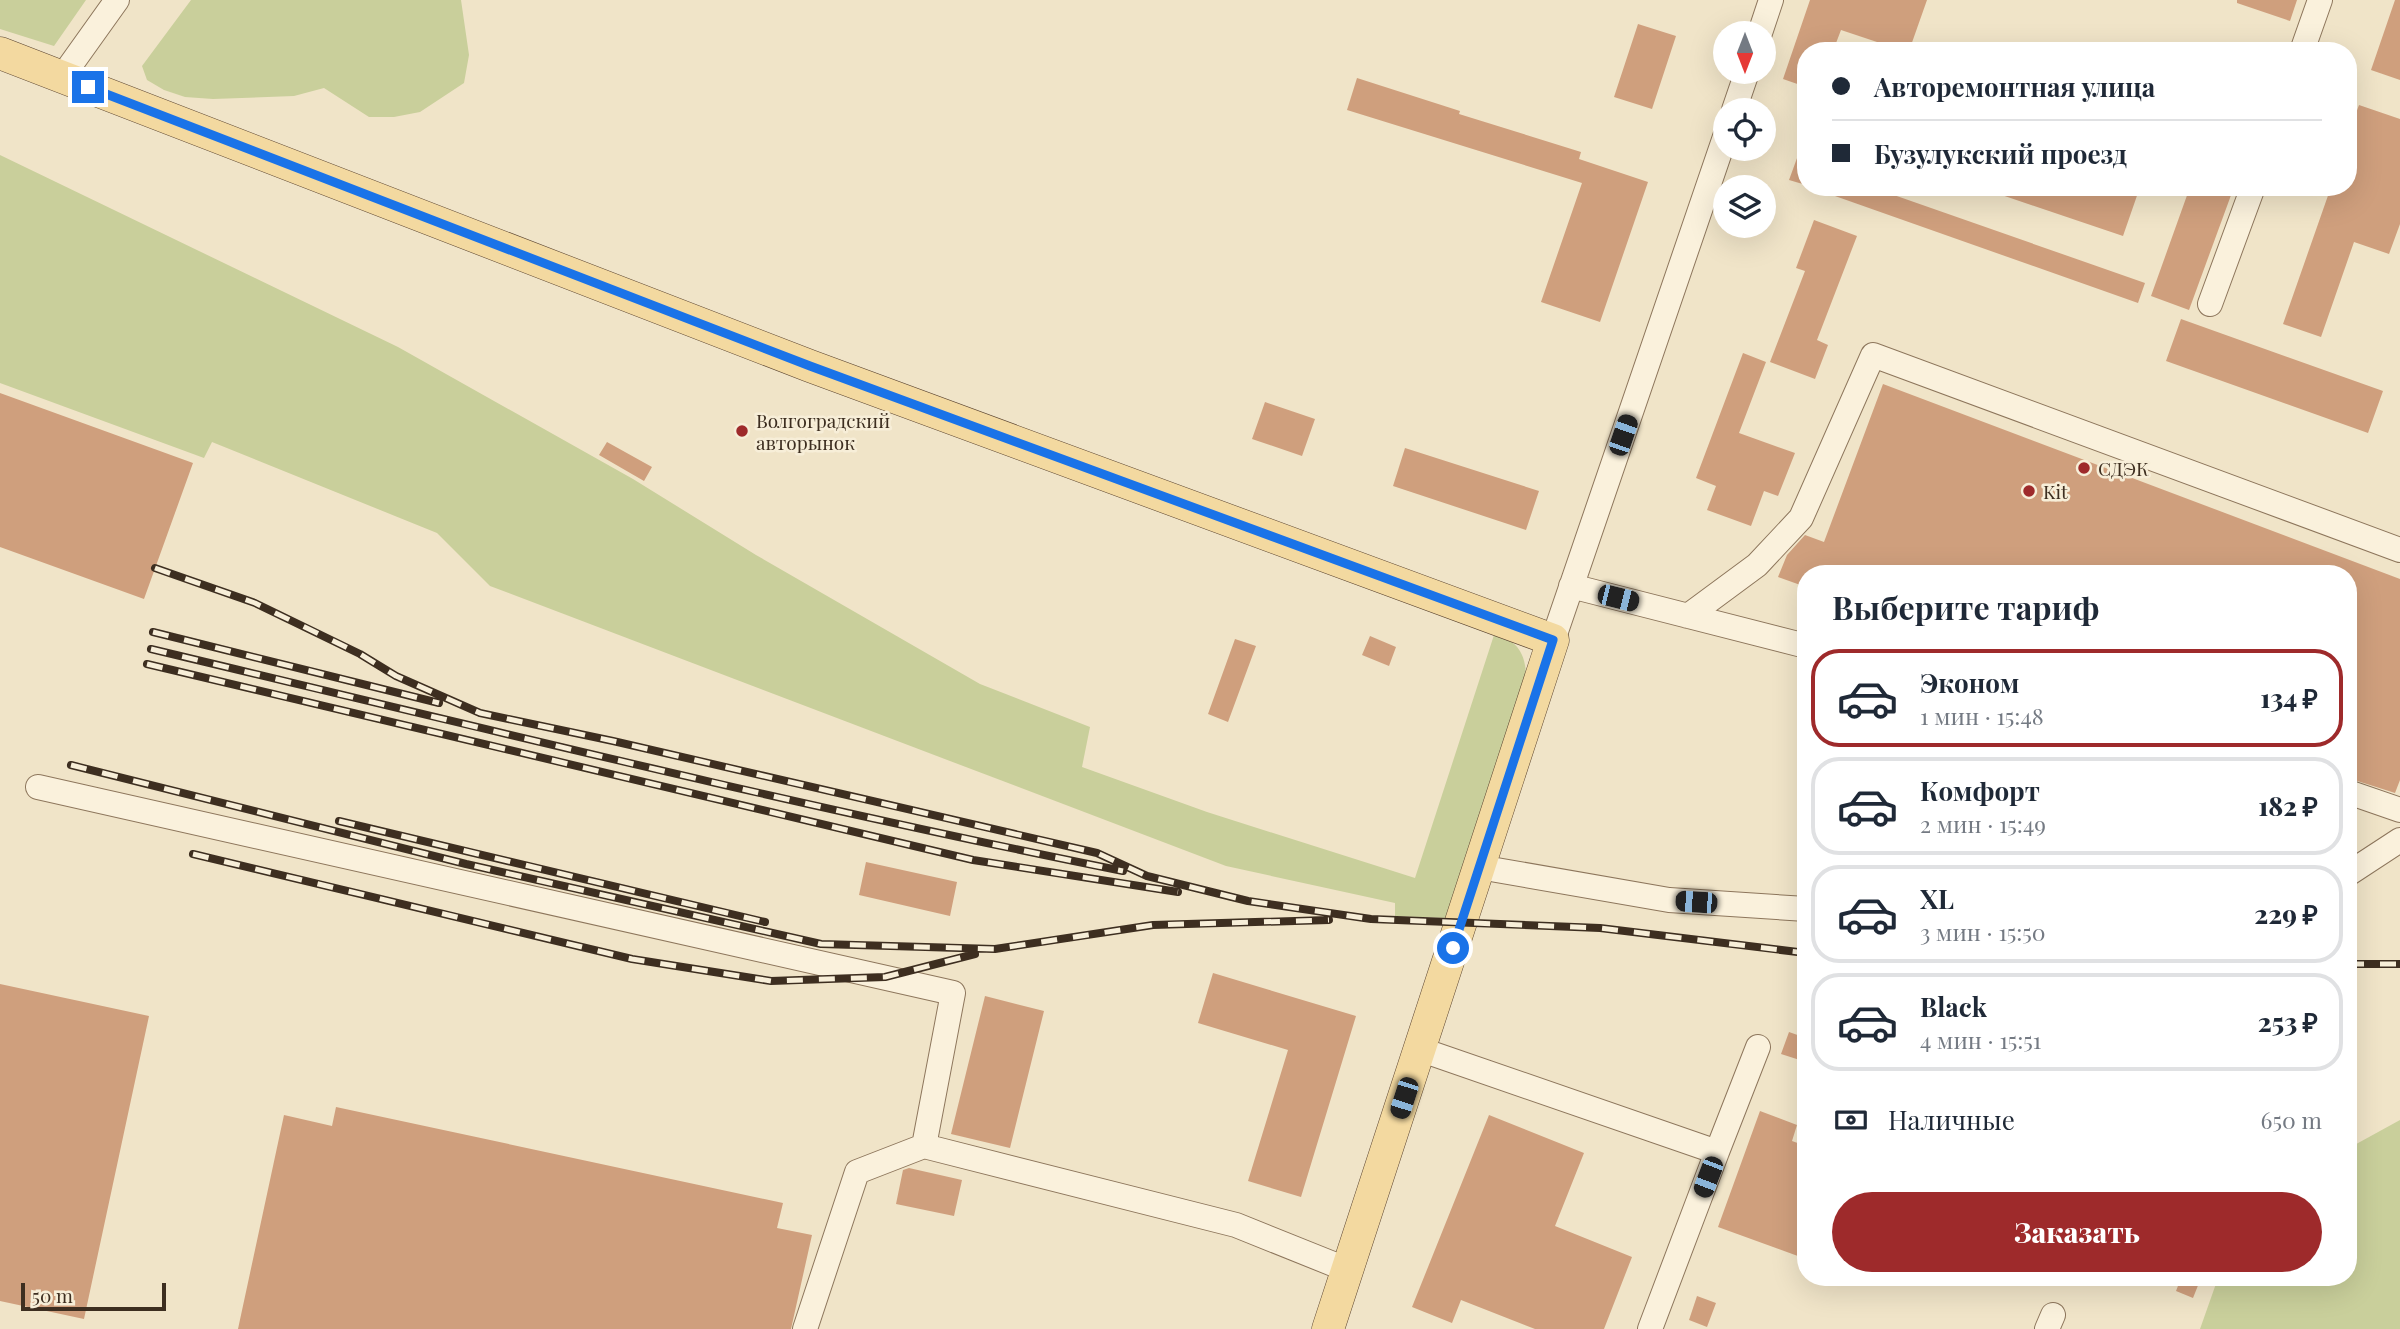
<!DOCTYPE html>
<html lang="ru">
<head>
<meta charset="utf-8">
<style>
	:root { --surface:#fff; --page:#f2f2f3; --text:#1f2937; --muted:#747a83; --line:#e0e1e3; --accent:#9e2a2b }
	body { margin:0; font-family:"Playfair Display",serif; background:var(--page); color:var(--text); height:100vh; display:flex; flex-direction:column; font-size:26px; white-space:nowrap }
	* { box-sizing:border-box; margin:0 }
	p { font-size:23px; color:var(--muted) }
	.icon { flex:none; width:38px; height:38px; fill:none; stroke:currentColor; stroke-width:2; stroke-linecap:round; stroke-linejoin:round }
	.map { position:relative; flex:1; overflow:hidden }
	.details { position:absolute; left:1797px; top:565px; width:560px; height:721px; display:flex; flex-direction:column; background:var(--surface); border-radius:28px; box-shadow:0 7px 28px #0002 }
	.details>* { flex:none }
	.hud { position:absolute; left:1797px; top:42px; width:560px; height:154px; border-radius:28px; box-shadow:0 7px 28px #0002; display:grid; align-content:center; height:154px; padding:0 35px; background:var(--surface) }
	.needle { width:46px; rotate:180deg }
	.tools { position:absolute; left:1713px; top:21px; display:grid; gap:14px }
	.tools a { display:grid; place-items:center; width:63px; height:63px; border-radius:50%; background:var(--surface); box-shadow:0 7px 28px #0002; font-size:35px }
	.scale { position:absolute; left:21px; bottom:18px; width:145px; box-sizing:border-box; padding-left:7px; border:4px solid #3d2e20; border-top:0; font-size:19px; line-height:24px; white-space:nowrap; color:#3d2e20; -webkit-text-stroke:5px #f7eed8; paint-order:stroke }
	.end { position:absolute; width:32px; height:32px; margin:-16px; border:9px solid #1a73e8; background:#fff; box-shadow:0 0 0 4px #fff }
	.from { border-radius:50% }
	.car { position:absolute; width:21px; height:42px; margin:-21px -10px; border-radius:9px; box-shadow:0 0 5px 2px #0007; background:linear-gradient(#222 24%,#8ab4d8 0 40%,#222 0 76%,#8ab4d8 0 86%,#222 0) }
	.hud b { display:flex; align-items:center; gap:24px; height:66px; font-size:26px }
	.hud b+b { border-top:2px solid var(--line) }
	.hud i { width:18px; height:18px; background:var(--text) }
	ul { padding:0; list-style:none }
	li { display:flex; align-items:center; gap:21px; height:98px; margin:0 14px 10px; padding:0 21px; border:4px solid var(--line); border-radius:28px }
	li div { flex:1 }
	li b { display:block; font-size:26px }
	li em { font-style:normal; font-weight:800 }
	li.on { border-color:var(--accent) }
	li>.icon { width:63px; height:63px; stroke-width:1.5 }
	h2 { padding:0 35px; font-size:32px; line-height:84px }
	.pay { display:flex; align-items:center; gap:18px; height:77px; padding:0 35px; font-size:26px }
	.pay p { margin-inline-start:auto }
	.action { display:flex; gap:14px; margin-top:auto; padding:14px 35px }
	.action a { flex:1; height:80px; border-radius:42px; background:var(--accent); color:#fff; font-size:28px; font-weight:800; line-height:80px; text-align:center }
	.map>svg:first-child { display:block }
	.green { fill:#c9cf9b }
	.building { fill:#cf9f7d }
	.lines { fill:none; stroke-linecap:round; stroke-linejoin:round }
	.minor-casing { stroke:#8d765c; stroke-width:26 }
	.major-casing { stroke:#5b4430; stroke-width:33 }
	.minor { stroke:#faf1dc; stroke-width:24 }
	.major { stroke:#f3d9a0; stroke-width:32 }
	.rail-casing { stroke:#3d2e20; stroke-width:8 }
	.rail { stroke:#f7eed8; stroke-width:5; stroke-dasharray:16; stroke-linecap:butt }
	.route { stroke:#1a73e8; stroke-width:9 }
	.poi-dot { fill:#9e2a2b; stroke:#f7eed8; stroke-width:2.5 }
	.labels { text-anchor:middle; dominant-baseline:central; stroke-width:5; stroke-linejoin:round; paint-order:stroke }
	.poi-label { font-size:19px; fill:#3d2e20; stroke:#f7eed8; text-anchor:start }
</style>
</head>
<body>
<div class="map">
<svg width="2400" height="1329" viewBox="0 0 2400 1329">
	<rect width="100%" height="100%" fill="#f0e4c8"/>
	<path class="green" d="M0 0H86L54 46 0 29Z
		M191 0H461L469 55 464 83 420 112 394 117H369L324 88 294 96 213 99 185 97 164 90 147 80 142 66Z
		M0 155 398 347 633 479 756 555 980 684 1090 727 1082 767 1207 812 1415 878 1494 635C1517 639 1526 654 1526 677L1447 918 1395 916V903L1226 866 490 586 437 533 212 442 204 458 0 383Z
		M2400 1120V1329H2200L2218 1278H2348L2349 1148Z"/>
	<path class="building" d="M1810 0H1927L1909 51H1884L1886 45 1841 30 1833 51H1806V87L1783 79Z
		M2237 0H2297L2290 21 2237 3Z
		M2395 0H2400V80L2371 70Z
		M1638 24 1676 36 1652 109 1614 97Z
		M1357 78 1460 111 1459 114 1581 152 1579 159 1648 182 1600 322 1541 302 1582 183 1347 110Z
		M2359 105 2400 119V224L2389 254 2354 242 2321 337 2283 324 2331 187H2348V135Z
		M1804 139H1806V185L1789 180Z
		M1818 187H1871L2145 283 2138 303 1818 190Z
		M1988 187H2140L2123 236 1987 190Z
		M2190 187H2234L2189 310 2151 296Z
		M1814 220 1857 236 1817 340 1828 345 1815 379 1770 362 1805 271 1796 268Z
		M2181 319 2383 391 2368 433 2166 361Z
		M1743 353 1766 362 1739 433 1795 453 1778 496 1764 491 1751 526 1707 510 1716 486 1696 478Z
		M1883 384 2400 579V780L2395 793 2348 778V574H1806V587L1778 577 1787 555 1805 535 1824 542Z
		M0 393 193 463 144 599 0 547Z
		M1265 402 1315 419 1302 456 1252 439Z
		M607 442 652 467 644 481 599 455Z
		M1405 448 1539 491 1526 530 1393 486Z
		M1370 636 1396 647 1389 666 1362 655Z
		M1235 639 1256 646 1228 722 1208 714Z
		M866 862 957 882 950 916 859 895Z
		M1213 973 1356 1016 1301 1197 1248 1181 1288 1050 1198 1023Z
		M0 984 149 1016 84 1319 0 1301Z
		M985 996 1044 1011 1010 1148 951 1134Z
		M1789 1032 1806 1038V1062L1781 1054Z
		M336 1107 783 1203 777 1228 812 1235 791 1329H238L284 1115 332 1126Z
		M1760 1111 1797 1125 1792 1141 1806 1146V1259L1718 1227Z
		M1489 1115 1584 1153 1555 1226 1632 1257 1604 1329H1535L1461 1300 1452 1323 1412 1307Z
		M909 1168 962 1180 954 1216 896 1204 903 1170Z
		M2181 1278H2201L2193 1298 2176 1291Z
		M1697 1296 1716 1303 1707 1327 1689 1320Z"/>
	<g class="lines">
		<g class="minor-casing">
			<path id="minor" d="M1760 33 1771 0
				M2302 51 2320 0
				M62 77 117 0
				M1734 110 1747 72
				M2210 304 2253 187
				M1571 586 1806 646
				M1688 616 1757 565 1801 518 1873 355 2400 550
				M1553 640 1726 134
				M38 787 953 993 924 1146 1236 1225 1348 1270
				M2348 792 2400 810
				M1479 867 1669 900 1806 909
				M2348 874 2400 840
				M1419 1049 1717 1152 1650 1329
				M1717 1152 1758 1047
				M805 1329 857 1172 924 1146
				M2047 1329 2053 1315"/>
		</g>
		<g class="major-casing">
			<path id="major" d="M0 53 810 366 1553 640 1328 1329"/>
		</g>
		<use href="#minor" class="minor"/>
		<use href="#major" class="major"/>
		<g class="rail-casing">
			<path id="rail" d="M155 568 255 603 360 654 396 676 480 713 613 741 1097 853 1147 876 1248 901 1371 919 1600 928 1806 953
				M153 632 439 703
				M151 649C474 726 797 806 1123 871
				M147 664 973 860 1178 892
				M71 765 466 864 821 944 995 949 1153 925 1329 920
				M339 821 765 922
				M193 854 632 959 771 981 885 977 975 954
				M2348 964H2400"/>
		</g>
		<use href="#rail" class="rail"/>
	</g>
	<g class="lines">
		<path class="route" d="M88 87 810 366 1553 640 1453 948"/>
	</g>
	<g class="poi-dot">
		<circle cx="742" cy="431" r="7"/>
		<circle cx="2084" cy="468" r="7"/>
		<circle cx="2029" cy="491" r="7"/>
	</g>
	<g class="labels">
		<g class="poi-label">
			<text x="756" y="420">Волгоградский<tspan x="756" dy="22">авторынок</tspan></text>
			<text x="2098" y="468">СДЭК</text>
			<text x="2043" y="491">Kit</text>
		</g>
	</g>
</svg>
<div class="tools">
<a><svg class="needle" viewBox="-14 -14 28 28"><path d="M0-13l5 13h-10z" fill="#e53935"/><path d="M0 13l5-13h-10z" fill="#747a83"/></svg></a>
<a><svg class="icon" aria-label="locate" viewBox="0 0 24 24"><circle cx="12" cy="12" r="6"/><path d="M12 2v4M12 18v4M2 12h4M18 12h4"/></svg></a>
<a><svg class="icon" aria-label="layers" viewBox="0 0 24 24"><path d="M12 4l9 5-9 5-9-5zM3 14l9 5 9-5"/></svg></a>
</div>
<div class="scale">50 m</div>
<i class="end from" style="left:1453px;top:948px"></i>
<i class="end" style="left:88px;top:87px"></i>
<i class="car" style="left:1623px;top:435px;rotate:19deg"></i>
<i class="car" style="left:1618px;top:598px;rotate:104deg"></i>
<i class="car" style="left:1696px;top:902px;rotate:274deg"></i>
<i class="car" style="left:1404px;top:1098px;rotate:198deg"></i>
<i class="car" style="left:1708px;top:1177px;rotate:201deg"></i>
<div class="hud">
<b><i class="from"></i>Авторемонтная улица</b>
<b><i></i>Бузулукский проезд</b>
</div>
<section class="details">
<h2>Выберите тариф</h2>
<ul>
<li class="on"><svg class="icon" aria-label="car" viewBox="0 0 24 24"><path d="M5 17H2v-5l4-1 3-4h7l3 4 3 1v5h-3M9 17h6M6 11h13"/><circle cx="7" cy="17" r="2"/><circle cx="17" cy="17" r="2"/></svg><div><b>Эконом</b><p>1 мин · 15:48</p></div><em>134 ₽</em></li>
<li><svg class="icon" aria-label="car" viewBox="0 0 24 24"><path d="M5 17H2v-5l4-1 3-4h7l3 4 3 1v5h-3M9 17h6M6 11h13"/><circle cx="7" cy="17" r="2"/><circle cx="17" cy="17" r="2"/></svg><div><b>Комфорт</b><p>2 мин · 15:49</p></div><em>182 ₽</em></li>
<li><svg class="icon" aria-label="car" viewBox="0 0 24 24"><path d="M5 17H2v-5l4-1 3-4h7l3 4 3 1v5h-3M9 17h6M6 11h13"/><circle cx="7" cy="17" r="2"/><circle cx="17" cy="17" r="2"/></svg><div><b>XL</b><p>3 мин · 15:50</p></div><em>229 ₽</em></li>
<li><svg class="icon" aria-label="car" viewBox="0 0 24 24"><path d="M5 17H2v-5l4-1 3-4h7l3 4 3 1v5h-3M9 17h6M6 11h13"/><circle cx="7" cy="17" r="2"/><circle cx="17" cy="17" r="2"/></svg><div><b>Black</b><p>4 мин · 15:51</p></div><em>253 ₽</em></li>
</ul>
<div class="pay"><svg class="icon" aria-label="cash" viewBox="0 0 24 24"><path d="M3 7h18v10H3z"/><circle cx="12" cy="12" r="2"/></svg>Наличные<p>650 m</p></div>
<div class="action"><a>Заказать</a></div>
</section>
</div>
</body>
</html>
